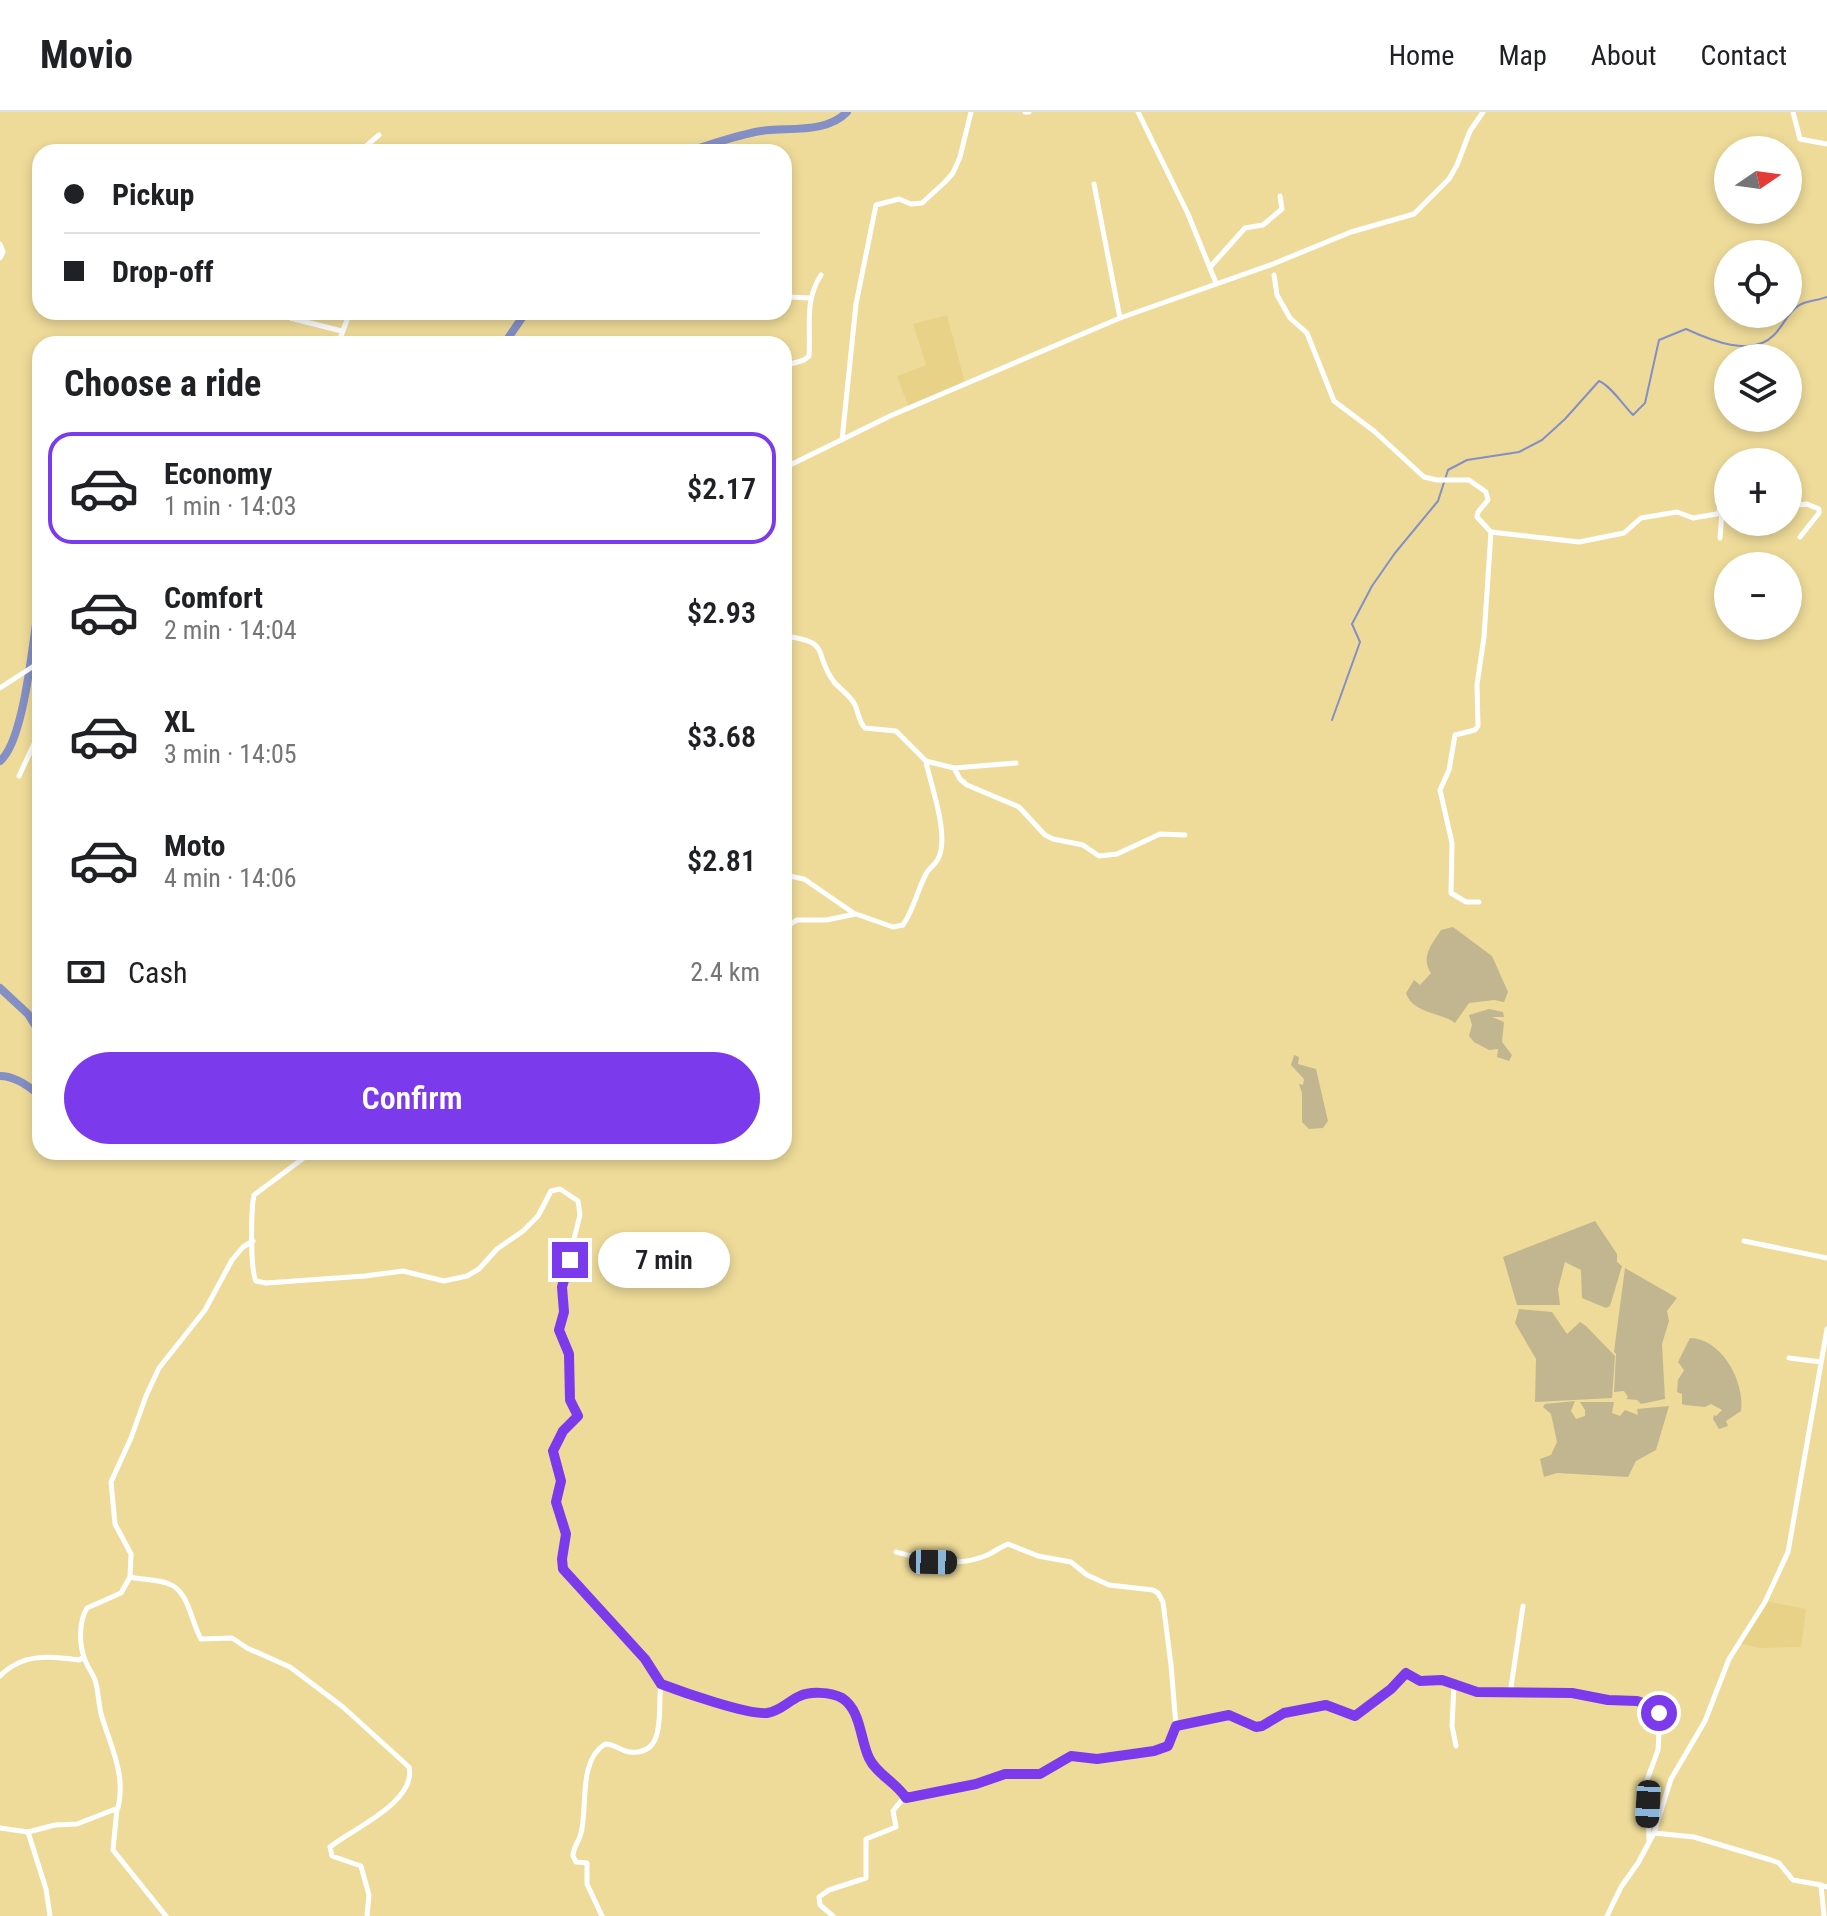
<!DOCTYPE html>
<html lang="en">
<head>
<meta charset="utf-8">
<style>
	:root { --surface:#fff; --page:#f6f6f6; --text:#202124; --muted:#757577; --line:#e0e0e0; --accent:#7c3aed }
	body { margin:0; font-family:"Roboto Condensed",sans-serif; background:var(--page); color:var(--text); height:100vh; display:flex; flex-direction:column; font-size:30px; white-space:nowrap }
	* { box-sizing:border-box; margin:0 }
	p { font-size:26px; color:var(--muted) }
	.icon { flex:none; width:44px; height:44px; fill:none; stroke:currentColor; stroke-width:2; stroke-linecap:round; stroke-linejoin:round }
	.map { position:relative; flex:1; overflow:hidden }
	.side { position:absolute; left:32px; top:224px; width:760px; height:824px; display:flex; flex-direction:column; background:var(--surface); border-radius:24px; box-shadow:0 4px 12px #0003 }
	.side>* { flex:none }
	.hud { position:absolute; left:32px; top:32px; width:760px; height:176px; border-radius:24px; box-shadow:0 4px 12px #0003; display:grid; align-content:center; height:176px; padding:0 32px; background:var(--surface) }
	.needle { width:52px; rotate:77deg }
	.tools { position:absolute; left:1714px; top:24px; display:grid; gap:16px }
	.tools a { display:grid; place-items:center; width:88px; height:88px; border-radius:50%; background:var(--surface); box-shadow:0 4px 12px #0003; font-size:40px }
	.end { position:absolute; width:36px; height:36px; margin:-18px; border:10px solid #7c3aed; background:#fff; box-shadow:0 0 0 4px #fff }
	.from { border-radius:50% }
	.bubble { position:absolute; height:56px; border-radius:28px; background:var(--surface); box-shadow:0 4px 12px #0003; font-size:26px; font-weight:600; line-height:56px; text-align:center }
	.car { position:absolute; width:24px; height:48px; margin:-24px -12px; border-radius:10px; box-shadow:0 0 6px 2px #0007; background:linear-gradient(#222 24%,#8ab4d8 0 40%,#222 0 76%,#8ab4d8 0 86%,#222 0) }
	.hud b { display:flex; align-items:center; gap:28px; height:76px; font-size:30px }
	.hud b+b { border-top:2px solid var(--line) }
	.hud i { width:20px; height:20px; background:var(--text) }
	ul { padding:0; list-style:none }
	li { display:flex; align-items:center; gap:24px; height:112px; margin:0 16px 12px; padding:0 16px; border:4px solid transparent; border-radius:24px }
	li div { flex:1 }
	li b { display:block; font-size:30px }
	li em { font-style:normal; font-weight:600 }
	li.on { border-color:var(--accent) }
	li>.icon { width:72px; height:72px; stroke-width:1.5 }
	h2 { padding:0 32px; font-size:36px; line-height:96px }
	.pay { display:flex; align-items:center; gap:20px; height:88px; padding:0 32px; font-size:30px }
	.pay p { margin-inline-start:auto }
	.button { display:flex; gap:16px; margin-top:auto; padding:16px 32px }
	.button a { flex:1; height:92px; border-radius:48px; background:var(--accent); color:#fff; font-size:32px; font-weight:600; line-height:92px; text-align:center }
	header { display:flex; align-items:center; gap:48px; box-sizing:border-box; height:112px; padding:0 40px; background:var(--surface); border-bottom:2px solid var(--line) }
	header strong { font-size:38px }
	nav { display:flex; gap:44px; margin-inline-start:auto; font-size:28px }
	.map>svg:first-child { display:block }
	.built { fill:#e7d288 }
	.green { fill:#c1b68f }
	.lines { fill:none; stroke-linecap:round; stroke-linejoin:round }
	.stream { stroke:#838fc5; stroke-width:2 }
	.river { stroke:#838fc5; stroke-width:8 }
	.minor { stroke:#fff; stroke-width:5 }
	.route { stroke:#7c3aed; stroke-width:10 }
</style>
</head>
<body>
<header>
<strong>Movio</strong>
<nav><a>Home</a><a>Map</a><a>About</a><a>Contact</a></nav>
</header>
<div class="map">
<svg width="1827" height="1804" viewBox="0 0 1827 1804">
	<rect width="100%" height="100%" fill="#eedb99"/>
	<path class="built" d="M947 203 965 271 909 296 897 264 926 253 913 212Z
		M1766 1489 1806 1497 1801 1535 1760 1536 1741 1532Z"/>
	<path class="green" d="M1453 815 1492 844 1508 880 1504 890 1494 888 1469 891 1455 911C1441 900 1413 902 1406 881L1414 868 1420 873 1431 861C1420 845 1432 832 1441 818Z
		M1489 897 1503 900 1504 905H1492L1504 910 1502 930 1512 943 1509 949 1497 945 1498 937 1489 938 1474 930 1469 924 1472 913 1469 903Z
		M1294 943 1299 945 1298 952 1316 957 1328 1009 1323 1016 1309 1017 1302 1010V981L1299 972 1303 973 1304 967 1291 953Z
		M1595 1109 1617 1142V1150L1622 1154 1610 1194 1606 1196 1582 1186 1581 1158 1565 1150 1558 1177 1560 1193H1517L1503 1145Z
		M1625 1156 1677 1186 1667 1199 1669 1209 1662 1232 1665 1287 1641 1292 1637 1288 1626 1287 1628 1285 1624 1279 1614 1280 1616 1242 1614 1240Z
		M1519 1197 1552 1200 1567 1222 1580 1210 1586 1214 1615 1244 1612 1286 1535 1290 1536 1247 1515 1211Z
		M1690 1226C1723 1227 1745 1271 1741 1299L1726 1309 1728 1314 1719 1317 1713 1307 1714 1303 1716 1304 1722 1298 1711 1292 1705 1295 1685 1293 1682 1292V1282L1677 1280 1678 1268 1684 1258 1678 1250Z
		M1575 1289 1571 1299 1576 1307 1585 1304V1298L1580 1290H1614L1612 1301 1620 1304 1625 1298 1638 1303 1637 1297 1669 1294 1656 1338 1636 1349 1628 1365 1557 1361 1544 1365 1540 1347 1551 1343 1557 1330 1551 1302 1543 1295 1545 1292Z"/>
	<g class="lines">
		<path class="stream" d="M1332 608 1360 530 1352 512 1372 474 1395 441 1438 389 1448 358 1467 348 1519 340 1542 328 1565 307 1599 269C1611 274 1623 293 1633 303L1645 291 1659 228 1686 217C1710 228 1752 246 1774 223 1783 214 1787 202 1798 194 1806 188 1818 189 1827 185"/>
		<path class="river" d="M686 40C710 33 736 23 761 19 788 15 826 22 847 0
			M504 232 526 200
			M0 649C23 631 32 537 37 505L40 503
			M0 876 28 902 40 921
			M0 964C15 964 29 974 40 984"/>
		<path class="minor" d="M1025 0H1029
			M1138 0 1188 102 1216 171
			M1793 0 1800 27 1827 32
			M359 40 379 23
			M1094 72 1120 206
			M0 132 3 140 0 146
			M1211 154 1245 116 1263 113 1282 97 1280 84
			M1274 163 1277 183 1290 206 1307 221 1334 289 1374 319 1424 365 1437 368H1469L1486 380 1488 388 1478 400 1477 405 1491 420 1579 430 1624 421 1641 406 1677 400 1693 406 1728 400
			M789 185 810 186
			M285 200 290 206 342 219
			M338 232 350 200
			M784 254 804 248 809 244C811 215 804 189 821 163
			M784 293V303
			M842 328 856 192 876 93 899 87 911 92 922 91 945 70 953 61 960 45 971 0
			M784 342 792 352
			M784 356 890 304 1120 206 1273 152 1351 120 1414 102 1449 67 1457 53 1470 19 1483 0
			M1788 394 1807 392 1819 397V401L1800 425
			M1719 400 1722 374 1728 359
			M1720 426 1722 400
			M784 524C833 530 812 540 834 570 841 578 851 584 855 593 859 602 858 608 865 616L896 619 926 649 954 656 960 667 967 673 1019 695 1045 723 1053 727 1083 733 1099 744 1117 742 1160 722 1185 723
			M0 576 40 550
			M954 656 1016 651
			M19 664 40 619
			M784 763 804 767 855 802
			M1479 790H1466L1451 781 1452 731 1440 678 1449 658 1455 623 1475 618 1478 614 1477 573 1484 525 1491 420
			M784 822 787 814 797 808H826L856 802 893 815 903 813C914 797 917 779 926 762 929 756 935 753 938 747 950 724 931 674 926 650
			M316 1040 305 1045 254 1083C251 1097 250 1157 256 1169L266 1171 365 1164 403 1159 444 1169 467 1164 479 1157 497 1137 523 1119 538 1104 551 1079 560 1077 578 1089 580 1103 562 1175 564 1200 559 1218 569 1242 570 1288 578 1304 563 1319 553 1339 561 1369 556 1391 566 1422 562 1447 563 1457 645 1547 661 1572C682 1580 748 1603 767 1601 781 1599 788 1589 800 1584 810 1578 831 1580 841 1586 861 1598 860 1627 869 1646 877 1663 896 1670 906 1686
			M1744 1129 1827 1146
			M1789 1246 1821 1250
			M130 1465C142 1468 157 1467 169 1472 189 1479 191 1510 201 1527L232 1526 247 1536 290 1555 343 1595 409 1655C417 1690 352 1717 330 1735L332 1744 361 1754 369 1783 367 1804
			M0 1564C22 1541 50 1544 79 1548L84 1545
			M1454 1573 1452 1614 1456 1634
			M1510 1582 1523 1494
			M1176 1614 1229 1603 1256 1615 1262 1614 1284 1601 1326 1593 1352 1604 1360 1602 1406 1561 1420 1569 1442 1568 1477 1580 1510 1582 1572 1581 1608 1588 1637 1589 1656 1595 1660 1606 1658 1638 1647 1668 1649 1729
			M117 1696 113 1738 166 1804
			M0 1716 28 1720 55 1713 77 1712 118 1696C126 1663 111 1635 102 1605 98 1593 99 1580 95 1568 92 1560 86 1553 84 1545 79 1531 79 1509 87 1496L121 1481 130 1465 131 1442 115 1412 111 1370 131 1326 146 1284 159 1256 205 1198 232 1148 243 1135 253 1129
			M28 1720 46 1777 50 1804
			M1654 1721 1694 1725 1771 1748 1779 1751 1793 1768 1821 1773
			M602 1804 587 1772V1751L576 1750 573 1744C573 1735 579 1730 581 1721 588 1694 578 1649 605 1632 615 1632 621 1639 630 1640 668 1644 657 1596 661 1572
			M833 1804 820 1793 819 1785 829 1778 866 1766V1727L896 1715 893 1699 901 1689 976 1672 1005 1662H1040L1071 1644 1097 1647 1154 1639 1168 1634 1176 1614 1171 1553 1163 1490 1158 1481 1153 1478 1109 1473 1087 1463 1071 1450 1038 1444 1008 1432C1000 1435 993 1441 985 1444 955 1456 926 1448 896 1440
			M1607 1804 1621 1775 1638 1751 1654 1721 1671 1667 1705 1609 1729 1547 1765 1490 1788 1440 1827 1217
			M1824 1804 1821 1773 1827 1775"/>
	</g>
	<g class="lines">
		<path class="route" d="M570 1148 562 1175 564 1200 559 1218 569 1242 570 1288 578 1304 563 1319 553 1339 561 1369 556 1390 566 1422 562 1447 563 1457 645 1547 661 1572C682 1580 748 1603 767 1601 781 1599 788 1589 800 1584 810 1579 831 1580 842 1586 861 1598 860 1627 869 1646 877 1663 896 1670 906 1686L976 1672 1005 1662H1040L1071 1644 1097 1647 1154 1639 1168 1634 1176 1614 1229 1603 1256 1615 1262 1614 1284 1601 1326 1593 1355 1604 1391 1577 1406 1561 1420 1569 1442 1568 1477 1580 1572 1581 1608 1588 1637 1589 1656 1595 1659 1601"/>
	</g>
</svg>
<div class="tools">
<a><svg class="needle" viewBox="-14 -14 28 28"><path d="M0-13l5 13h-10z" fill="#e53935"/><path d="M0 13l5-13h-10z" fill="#757577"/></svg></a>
<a><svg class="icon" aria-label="locate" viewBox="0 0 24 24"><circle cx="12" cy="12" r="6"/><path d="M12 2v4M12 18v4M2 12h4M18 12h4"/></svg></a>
<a><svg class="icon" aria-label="layers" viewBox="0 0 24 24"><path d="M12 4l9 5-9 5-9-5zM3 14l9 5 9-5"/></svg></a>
<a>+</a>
<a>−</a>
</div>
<i class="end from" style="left:1659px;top:1601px"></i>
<i class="end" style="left:570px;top:1148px"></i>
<div class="bubble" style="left:598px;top:1120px;width:132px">7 min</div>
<i class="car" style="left:933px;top:1450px;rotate:91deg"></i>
<i class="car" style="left:1648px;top:1692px;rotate:183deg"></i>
<div class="hud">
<b><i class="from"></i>Pickup</b>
<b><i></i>Drop-off</b>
</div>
<section class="side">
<h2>Choose a ride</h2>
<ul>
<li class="on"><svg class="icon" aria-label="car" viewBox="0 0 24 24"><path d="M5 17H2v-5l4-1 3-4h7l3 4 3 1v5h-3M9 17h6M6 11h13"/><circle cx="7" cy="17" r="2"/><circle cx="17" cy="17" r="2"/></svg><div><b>Economy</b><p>1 min · 14:03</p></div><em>$2.17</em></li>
<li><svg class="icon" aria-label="car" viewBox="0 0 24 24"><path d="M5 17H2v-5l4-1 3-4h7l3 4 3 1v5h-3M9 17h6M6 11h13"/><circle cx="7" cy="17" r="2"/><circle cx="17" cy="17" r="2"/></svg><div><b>Comfort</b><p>2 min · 14:04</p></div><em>$2.93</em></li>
<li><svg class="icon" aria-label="car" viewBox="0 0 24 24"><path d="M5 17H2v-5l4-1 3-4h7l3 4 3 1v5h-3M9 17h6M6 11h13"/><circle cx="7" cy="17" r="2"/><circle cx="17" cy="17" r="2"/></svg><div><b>XL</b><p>3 min · 14:05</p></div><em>$3.68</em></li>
<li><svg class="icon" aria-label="car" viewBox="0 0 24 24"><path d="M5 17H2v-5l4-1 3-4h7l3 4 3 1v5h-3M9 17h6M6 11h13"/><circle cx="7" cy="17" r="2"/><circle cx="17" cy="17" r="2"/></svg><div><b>Moto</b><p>4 min · 14:06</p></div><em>$2.81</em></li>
</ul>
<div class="pay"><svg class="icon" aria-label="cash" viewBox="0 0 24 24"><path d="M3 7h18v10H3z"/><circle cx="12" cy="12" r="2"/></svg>Cash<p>2.4 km</p></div>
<div class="button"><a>Confirm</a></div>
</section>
</div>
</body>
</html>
